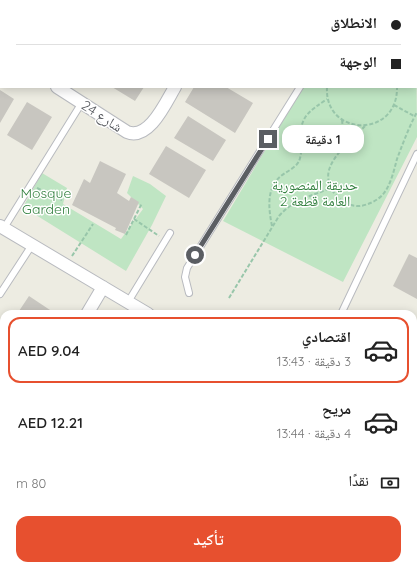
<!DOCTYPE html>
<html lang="ar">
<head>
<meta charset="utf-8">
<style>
	:root { --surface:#fff; --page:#f2f2f2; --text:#222; --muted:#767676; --line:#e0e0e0; --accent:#e7502f }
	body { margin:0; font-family:Quicksand,"Noto Naskh Arabic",sans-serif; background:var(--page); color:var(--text); direction:rtl; height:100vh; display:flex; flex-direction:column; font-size:15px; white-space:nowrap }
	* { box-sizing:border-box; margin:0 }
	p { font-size:13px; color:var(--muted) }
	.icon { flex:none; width:22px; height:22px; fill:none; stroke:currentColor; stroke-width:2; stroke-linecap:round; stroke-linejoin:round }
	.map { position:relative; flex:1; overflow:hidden; direction:ltr }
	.details { position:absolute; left:0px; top:310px; width:417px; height:260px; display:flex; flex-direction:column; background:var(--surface); border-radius:12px 12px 0 0; box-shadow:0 2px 10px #0003; direction:rtl }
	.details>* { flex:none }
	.banner { position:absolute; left:0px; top:0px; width:417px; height:88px; box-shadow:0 2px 10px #0003; direction:rtl; display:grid; align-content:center; height:88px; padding:0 16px; background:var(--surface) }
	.end { position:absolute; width:18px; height:18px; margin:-9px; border:5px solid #5b5e63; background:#fff; box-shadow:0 0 0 2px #fff }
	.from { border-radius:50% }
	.bubble { position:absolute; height:28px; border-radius:12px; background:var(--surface); box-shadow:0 2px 10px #0003; font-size:13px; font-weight:600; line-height:28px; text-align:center; direction:rtl }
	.banner b { display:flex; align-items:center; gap:14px; height:38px; font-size:15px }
	.banner b+b { border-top:1px solid var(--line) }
	.banner i { width:10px; height:10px; background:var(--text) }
	ul { padding:7px 0 0; list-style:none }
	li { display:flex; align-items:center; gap:12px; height:66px; margin:0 8px 6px; padding:0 8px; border:2px solid transparent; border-radius:12px }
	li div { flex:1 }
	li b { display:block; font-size:15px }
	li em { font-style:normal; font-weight:600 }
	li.selected { border-color:var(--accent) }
	li>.icon { width:36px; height:36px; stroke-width:1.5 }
	.pay { display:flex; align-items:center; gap:10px; height:44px; padding:0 16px; font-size:15px }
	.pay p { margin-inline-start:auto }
	.button { display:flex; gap:8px; margin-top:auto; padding:8px 16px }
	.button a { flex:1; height:46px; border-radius:12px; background:var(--accent); color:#fff; font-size:16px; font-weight:600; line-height:46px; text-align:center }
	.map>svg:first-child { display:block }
	.green { fill:#bfe5c3 }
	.building { fill:#c8c6c0 }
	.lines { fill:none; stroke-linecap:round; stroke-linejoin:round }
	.service-casing { stroke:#b8babf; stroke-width:8 }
	.minor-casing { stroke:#b8babf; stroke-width:14 }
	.path { stroke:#98c6aa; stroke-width:2; stroke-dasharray:4 2; stroke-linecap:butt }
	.service { stroke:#fff; stroke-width:6 }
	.minor { stroke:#fff; stroke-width:12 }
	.route { stroke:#5b5e63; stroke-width:5 }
	.labels { text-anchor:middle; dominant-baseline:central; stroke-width:3; stroke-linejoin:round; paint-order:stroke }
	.street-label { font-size:14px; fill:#5b5e63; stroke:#fff }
	.park-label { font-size:14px; fill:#348140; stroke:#fff }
</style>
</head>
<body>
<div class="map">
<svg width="417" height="570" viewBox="0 0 417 570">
	<rect width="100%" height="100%" fill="#edece2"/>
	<path class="green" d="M416 29 417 137 343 282 223 221 303 87H416Z
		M42 173 67 188 63 204 121 239 143 209 127 193 133 176 150 184 166 196 152 225 126 271 23 207Z"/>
	<path class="building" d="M112 87H144L135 101Z
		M194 87H226L253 103 235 133 185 102Z
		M0 90 14 99 0 123Z
		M27 102 52 117 32 150 7 135Z
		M188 116 226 140 213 161 174 138Z
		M166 146 206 170 189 198 149 174Z
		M100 161 126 174 117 193 129 201 131 197 139 202 125 234 115 230 116 228 72 205 84 179 90 183Z
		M409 254 417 258V299L393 286Z
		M29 296 56 314H17Z
		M4 335V366L0 363V341Z
		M415 371 417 372V414L413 412V375Z
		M0 389 4 392V402L0 408Z
		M92 566H128L125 570H99Z
		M139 566H167L165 570H136Z
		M254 566H298L296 570H261Z"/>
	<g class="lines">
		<g class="service-casing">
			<path id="service" d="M375 0 377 1
				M416 22H417
				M4 228 81 104
				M189 293 185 277 187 268 300 87
				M0 294 32 245
				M128 302 170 233
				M341 314 417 154"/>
		</g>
		<g class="minor-casing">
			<path id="minor" d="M75 1 76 0
				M228 1V0
				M57 87 127 132C149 141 166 102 175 87
				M0 226 148 314
				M87 314 103 287
				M0 459 4 453
				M413 464 417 467
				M413 504 417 496
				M0 537 4 539
				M50 566 57 570
				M234 570 236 566
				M378 570 380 566"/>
		</g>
		<path class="path" d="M358 1V0
			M327 87C324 137 398 139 397 87
			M394 105 414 116
			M342 120 345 146
			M365 126C354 138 334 153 329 170 324 188 342 207 360 206 368 205 379 200 384 193 391 184 394 170 397 159 403 143 409 127 417 112
			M37 188 62 200
			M134 219 159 236
			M272 226C268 206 266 185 285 173 290 170 297 166 299 161 302 154 301 146 301 140 299 116 310 111 327 99
			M126 235 142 203
			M72 256 93 224
			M229 298 279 216C293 200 311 196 331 188"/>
		<use href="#service" class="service"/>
		<use href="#minor" class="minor"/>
	</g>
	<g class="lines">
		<path class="route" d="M195 255 268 139"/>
	</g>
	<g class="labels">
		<g class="street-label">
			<text transform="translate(102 116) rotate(33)">شارع 24</text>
		</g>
		<g class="park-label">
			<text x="315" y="185">حديقة المنصورية<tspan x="315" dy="16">العامة قطعة 2</tspan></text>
			<text x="46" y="193">Mosque<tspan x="46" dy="16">Garden</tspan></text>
		</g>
	</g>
</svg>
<i class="end from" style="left:195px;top:255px"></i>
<i class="end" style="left:268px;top:139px"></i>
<div class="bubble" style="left:282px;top:125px;width:82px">1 دقيقة</div>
<div class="banner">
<b><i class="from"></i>الانطلاق</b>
<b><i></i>الوجهة</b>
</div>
<section class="details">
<ul>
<li class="selected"><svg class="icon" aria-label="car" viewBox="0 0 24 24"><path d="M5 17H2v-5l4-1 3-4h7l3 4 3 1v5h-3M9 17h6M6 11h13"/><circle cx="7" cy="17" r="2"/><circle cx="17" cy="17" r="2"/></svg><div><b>اقتصادي</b><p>3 دقيقة · 13:43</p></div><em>AED 9.04</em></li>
<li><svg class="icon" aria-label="car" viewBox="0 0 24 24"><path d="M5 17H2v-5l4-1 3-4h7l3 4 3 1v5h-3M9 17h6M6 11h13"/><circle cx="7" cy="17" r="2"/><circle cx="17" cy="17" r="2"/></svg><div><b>مريح</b><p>4 دقيقة · 13:44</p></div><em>AED 12.21</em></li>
</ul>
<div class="pay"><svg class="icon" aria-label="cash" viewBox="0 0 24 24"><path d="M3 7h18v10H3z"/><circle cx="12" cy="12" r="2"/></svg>نقدًا<p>80 m</p></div>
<div class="button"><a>تأكيد</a></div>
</section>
</div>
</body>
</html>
